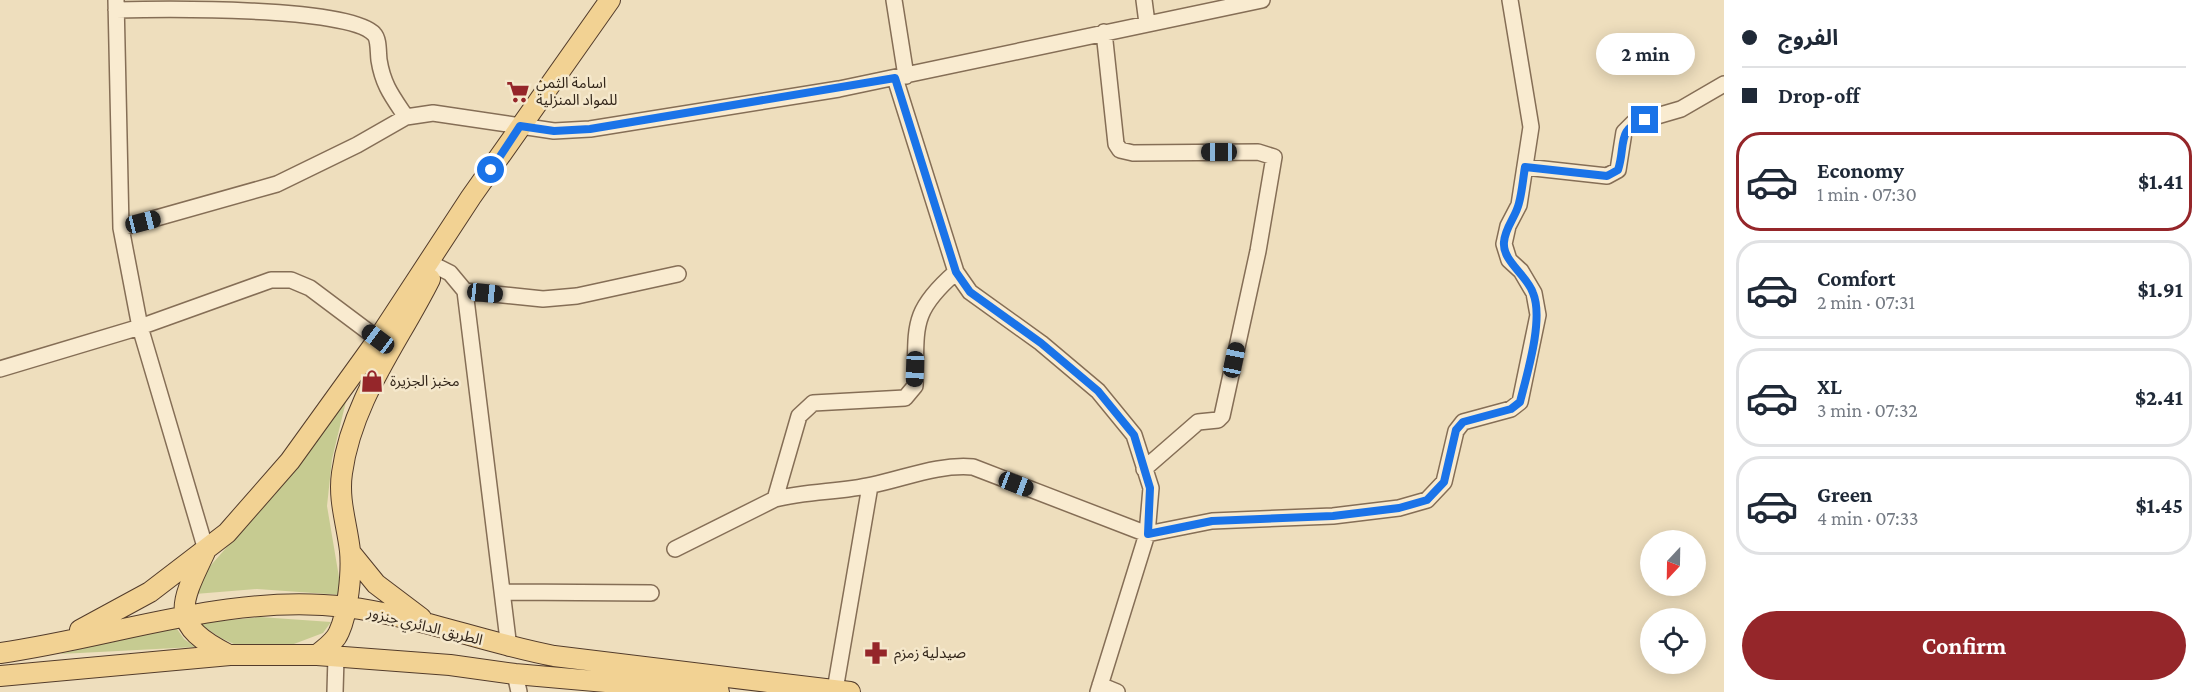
<!DOCTYPE html>
<html lang="en">
<head>
<meta charset="utf-8">
<style>
	:root { --surface:#fff; --page:#f2f2f3; --text:#1f2937; --muted:#747a83; --line:#e0e1e3; --accent:#95262a }
	body { margin:0; font-family:"Crimson Pro","Noto Sans Arabic",serif; background:var(--page); color:var(--text); height:100vh; display:flex; flex-direction:column; font-size:22px; white-space:nowrap }
	* { box-sizing:border-box; margin:0 }
	p { font-size:20px; color:var(--muted) }
	.icon { flex:none; width:33px; height:33px; fill:none; stroke:currentColor; stroke-width:2; stroke-linecap:round; stroke-linejoin:round }
	.map { position:relative; flex:1; overflow:hidden }
	.side { display:flex; flex-direction:column; background:var(--surface); width:480px }
	.side>* { flex:none }
	.top-card { display:grid; align-content:center; height:132px; padding:0 18px; background:var(--surface) }
	.needle { width:39px; rotate:202deg }
	.controls { position:absolute; left:1640px; top:530px; display:grid; gap:12px }
	.controls a { display:grid; place-items:center; width:66px; height:66px; border-radius:50%; background:var(--surface); box-shadow:0 3px 15px #0003; font-size:30px }
	.end { position:absolute; width:27px; height:27px; margin:-14px; border:8px solid #1a73e8; background:#fff; box-shadow:0 0 0 3px #fff }
	.from { border-radius:50% }
	.bubble { position:absolute; height:42px; border-radius:21px; background:var(--surface); box-shadow:0 3px 15px #0003; font-size:20px; font-weight:700; line-height:42px; text-align:center }
	.car { position:absolute; width:18px; height:36px; margin:-18px -9px; border-radius:8px; box-shadow:0 0 4px 2px #0007; background:linear-gradient(#222 24%,#8ab4d8 0 40%,#222 0 76%,#8ab4d8 0 86%,#222 0) }
	.top-card b { display:flex; align-items:center; gap:21px; height:57px; font-size:22px }
	.top-card b+b { border-top:2px solid var(--line) }
	.top-card i { width:15px; height:15px; background:var(--text) }
	ul { padding:0; list-style:none }
	li { display:flex; align-items:center; gap:18px; height:99px; margin:0 12px 9px; padding:0 6px; border:3px solid var(--line); border-radius:24px }
	li div { flex:1 }
	li b { display:block; font-size:22px }
	li em { font-style:normal; font-weight:700 }
	li.selected { border-color:var(--accent) }
	li>.icon { width:54px; height:54px; stroke-width:1.5 }
	.button { display:flex; gap:12px; margin-top:auto; padding:12px 18px }
	.button a { flex:1; height:69px; border-radius:36px; background:var(--accent); color:#fff; font-size:24px; font-weight:700; line-height:69px; text-align:center }
	main { display:flex; flex:1; min-height:0 }
	.map>svg:first-child { display:block }
	.green { fill:#c6cb91 }
	.lines { fill:none; stroke-linecap:round; stroke-linejoin:round }
	.minor-casing { stroke:#856e56; stroke-width:18 }
	.major-casing { stroke:#533c2b; stroke-width:22 }
	.minor { stroke:#f9ebd0; stroke-width:15 }
	.major { stroke:#f2d293; stroke-width:20 }
	.route { stroke:#1a73e8; stroke-width:8 }
	.labels { text-anchor:middle; dominant-baseline:central; stroke-width:5; stroke-linejoin:round; paint-order:stroke }
	.poi-label { font-size:15px; fill:#34271b; stroke:#f5e8cc; text-anchor:start }
	.street-label { font-size:15px; fill:#34271b; stroke:#f5e8cc }
</style>
</head>
<body>
<main>
<div class="map">
<svg width="1724" height="692" viewBox="0 0 1724 692">
	<rect width="100%" height="100%" fill="#eedebd"/>
	<path class="green" d="M349 389 332 459 327 506 342 595 257 589 195 594 197 581 279 488Z
		M260 617 331 622 323 633 286 647 238 646 219 637 199 623Z
		M175 626 184 639 195 647 60 654Z"/>
	<g class="lines">
		<g class="minor-casing">
			<path id="minor" d="M116 0 121 228 140 327 206 550
				M894 0 906 76
				M1144 0 1147 23
				M116 10C159 9 349 6 374 34 379 39 378 52 379 60 383 85 392 96 406 117
				M1104 32 1116 144 1120 150 1133 153 1258 152 1274 157 1258 251 1222 416 1218 420 1198 422 1144 469
				M895 78 956 272 970 292 1041 343 1098 391 1134 435 1151 488 1147 534 1098 692
				M1525 167 1607 176 1618 170 1624 132 1633 123 1681 109 1724 84
				M121 228 277 184 357 145 406 117 433 113 554 131 590 129 839 89 1262 0
				M436 266 450 273 465 291 509 648
				M465 291 543 299 577 296 678 274
				M0 369 140 327 271 280H291L310 288 378 339
				M775 499C808 491 841 492 872 485 906 478 938 464 973 467L1147 534 1212 521 1333 516 1399 508 1427 500 1444 482 1456 431 1463 422 1511 409 1520 402 1538 315 1534 293 1521 271 1509 260 1504 244 1508 226 1519 205 1531 127 1510 0
				M675 549 775 499 799 416 813 403 905 398 915 386C917 327 909 313 956 272
				M502 592 651 593
				M515 674 519 692
				M1100 685 1117 692
				M835 690 870 486
				M335 692 336 657"/>
		</g>
		<g class="major-casing">
			<path id="major" d="M205 552C179 606 169 625 229 655
				M350 552 376 584 421 618
				M80 630 150 592 227 533 290 461 378 339 471 197 610 0
				M0 653C115 637 228 593 346 607 414 615 485 643 554 656L850 692
				M317 655C325 648 335 642 339 632 348 613 352 571 350 551 347 524 338 500 342 473 352 400 398 343 430 279
				M0 676 230 655H317L450 665 515 674 719 692"/>
		</g>
		<use href="#minor" class="minor"/>
		<use href="#major" class="major"/>
	</g>
	<g class="lines">
		<path class="route" d="M491 170 520 126 554 131 590 129 895 78 956 272 970 292 1041 343 1098 391 1134 435 1150 488 1148 534 1212 521 1333 516 1399 508 1427 500 1444 482 1456 430 1463 422 1511 409 1520 402C1527 374 1544 319 1533 293 1527 275 1502 261 1504 242 1505 227 1516 217 1519 203 1522 192 1523 179 1525 167L1607 176 1618 170C1626 146 1616 128 1645 120"/>
	</g>
	<defs>
		<g id="supermarket-bare" transform="scale(1.8)"><path d="M-6-5.5h2.5l.6 2H6L4.5 2H-2.5L-4.4-4H-6ZM-1.5 3.2a1.3 1.3 0 1 0 .1 0ZM3 3.2a1.3 1.3 0 1 0 .1 0Z" fill="#95262a" stroke="#f5e8cc" stroke-width="2.5" paint-order="stroke"/></g>
		<g id="shop-bare" transform="scale(1.8)"><path d="M-5-2.5h2.3a2.7 3.5 0 0 1 5.4 0H5L5.5 6h-11ZM-1.5-2.5h3a1.5 2.3 0 0 0-3 0Z" fill="#95262a" stroke="#f5e8cc" stroke-width="2.5" paint-order="stroke"/></g>
		<g id="pharmacy-bare" transform="scale(1.8)"><path d="M-2-6h4v4h4v4h-4v4h-4v-4h-4v-4h4Z" fill="#95262a" stroke="#f5e8cc" stroke-width="2.5" paint-order="stroke"/></g>
	</defs>
	<g fill-rule="evenodd">
		<use href="#supermarket-bare" x="518" y="92"/>
		<use href="#shop-bare" x="372" y="381"/>
		<use href="#pharmacy-bare" x="876" y="653"/>
	</g>
	<g class="labels">
		<g class="poi-label">
			<text x="536" y="83">اسامة الثمن<tspan x="536" dy="17">للمواد المنزلية</tspan></text>
			<text x="390" y="381">مخبز الجزيرة</text>
			<text x="894" y="653">صيدلية زمزم</text>
		</g>
		<g class="street-label">
			<text transform="translate(425 626) rotate(14)">الطريق الدائري جنزور</text>
		</g>
	</g>
</svg>
<div class="controls">
<a><svg class="needle" viewBox="-14 -14 28 28"><path d="M0-13l5 13h-10z" fill="#e53935"/><path d="M0 13l5-13h-10z" fill="#747a83"/></svg></a>
<a><svg class="icon" aria-label="locate" viewBox="0 0 24 24"><circle cx="12" cy="12" r="6"/><path d="M12 2v4M12 18v4M2 12h4M18 12h4"/></svg></a>
</div>
<i class="end from" style="left:491px;top:170px"></i>
<i class="end" style="left:1645px;top:120px"></i>
<div class="bubble" style="left:1596px;top:33px;width:99px">2 min</div>
<i class="car" style="left:1219px;top:152px;rotate:270deg"></i>
<i class="car" style="left:143px;top:222px;rotate:76deg"></i>
<i class="car" style="left:485px;top:293px;rotate:96deg"></i>
<i class="car" style="left:378px;top:339px;rotate:307deg"></i>
<i class="car" style="left:1234px;top:360px;rotate:12deg"></i>
<i class="car" style="left:915px;top:369px;rotate:182deg"></i>
<i class="car" style="left:1016px;top:484px;rotate:111deg"></i>
</div>
<section class="side">
<div class="top-card">
<b><i class="from"></i>الفروج</b>
<b><i></i>Drop-off</b>
</div>
<ul>
<li class="selected"><svg class="icon" aria-label="car" viewBox="0 0 24 24"><path d="M5 17H2v-5l4-1 3-4h7l3 4 3 1v5h-3M9 17h6M6 11h13"/><circle cx="7" cy="17" r="2"/><circle cx="17" cy="17" r="2"/></svg><div><b>Economy</b><p>1 min · 07:30</p></div><em>$1.41</em></li>
<li><svg class="icon" aria-label="car" viewBox="0 0 24 24"><path d="M5 17H2v-5l4-1 3-4h7l3 4 3 1v5h-3M9 17h6M6 11h13"/><circle cx="7" cy="17" r="2"/><circle cx="17" cy="17" r="2"/></svg><div><b>Comfort</b><p>2 min · 07:31</p></div><em>$1.91</em></li>
<li><svg class="icon" aria-label="car" viewBox="0 0 24 24"><path d="M5 17H2v-5l4-1 3-4h7l3 4 3 1v5h-3M9 17h6M6 11h13"/><circle cx="7" cy="17" r="2"/><circle cx="17" cy="17" r="2"/></svg><div><b>XL</b><p>3 min · 07:32</p></div><em>$2.41</em></li>
<li><svg class="icon" aria-label="car" viewBox="0 0 24 24"><path d="M5 17H2v-5l4-1 3-4h7l3 4 3 1v5h-3M9 17h6M6 11h13"/><circle cx="7" cy="17" r="2"/><circle cx="17" cy="17" r="2"/></svg><div><b>Green</b><p>4 min · 07:33</p></div><em>$1.45</em></li>
</ul>
<div class="button"><a>Confirm</a></div>
</section>
</main>
</body>
</html>
